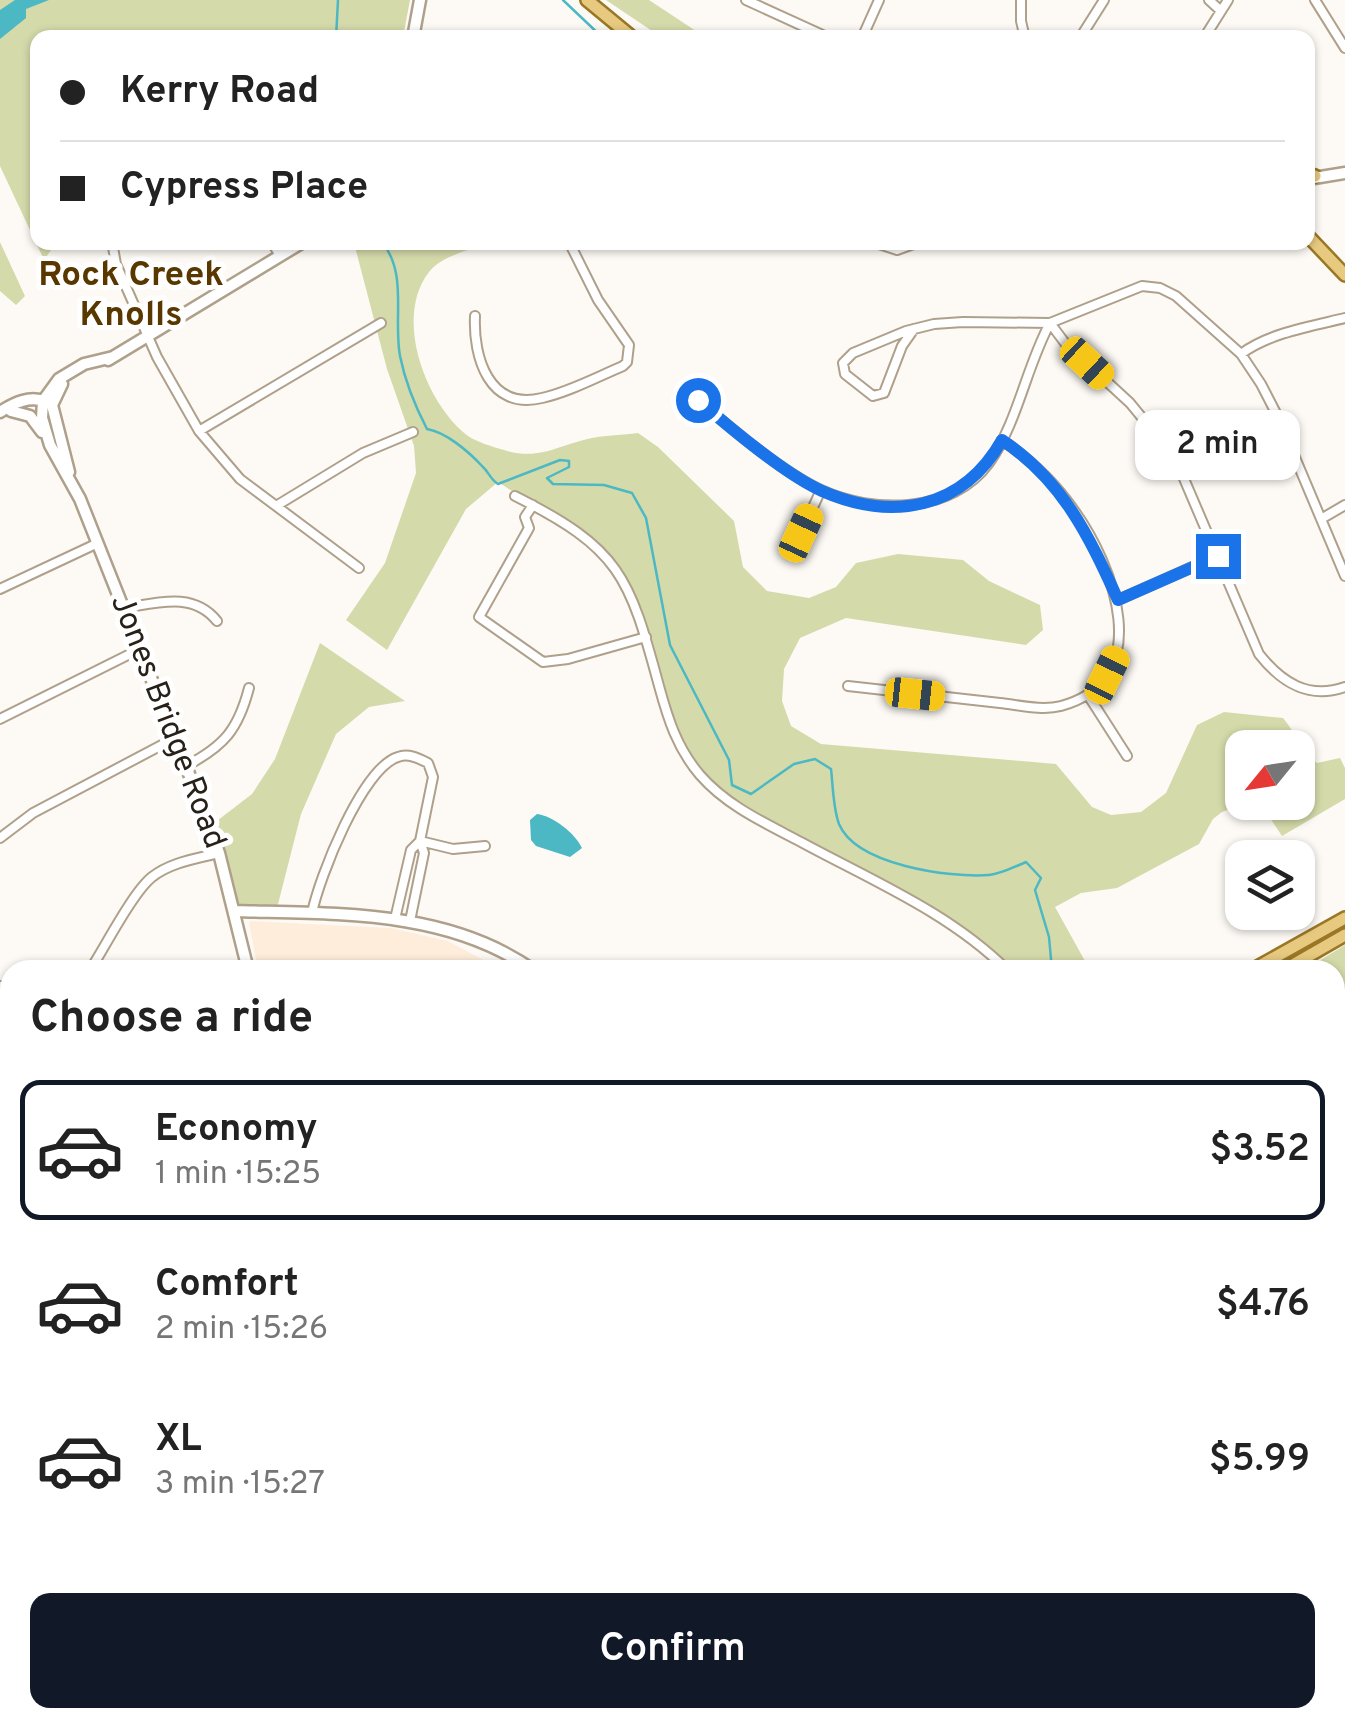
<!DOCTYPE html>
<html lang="en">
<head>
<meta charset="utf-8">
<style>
	:root { --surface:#fff; --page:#f2f2f2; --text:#222; --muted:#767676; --line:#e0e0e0; --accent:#111827 }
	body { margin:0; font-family:Overpass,sans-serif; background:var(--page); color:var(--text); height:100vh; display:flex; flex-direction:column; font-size:38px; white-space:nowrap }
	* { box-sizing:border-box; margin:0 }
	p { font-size:32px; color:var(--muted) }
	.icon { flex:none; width:55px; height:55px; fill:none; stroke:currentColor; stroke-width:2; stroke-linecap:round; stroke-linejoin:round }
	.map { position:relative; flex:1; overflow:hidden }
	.side { position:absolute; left:0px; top:960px; width:1345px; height:768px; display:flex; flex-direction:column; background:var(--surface); border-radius:30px 30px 0 0; box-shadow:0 2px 8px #0004 }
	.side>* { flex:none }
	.guide { position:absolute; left:30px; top:30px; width:1285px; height:220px; border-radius:20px; box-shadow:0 2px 8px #0004; display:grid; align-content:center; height:220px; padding:0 30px; background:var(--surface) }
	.needle { width:65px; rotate:240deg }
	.buttons { position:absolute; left:1225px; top:730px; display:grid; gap:20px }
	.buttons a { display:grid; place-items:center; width:90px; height:90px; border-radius:20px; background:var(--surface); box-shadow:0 2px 8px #0004; font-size:50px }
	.end { position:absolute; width:45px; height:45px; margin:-22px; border:12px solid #1a73e8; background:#fff; box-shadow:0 0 0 5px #fff }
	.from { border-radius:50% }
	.bubble { position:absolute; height:70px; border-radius:20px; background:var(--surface); box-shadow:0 2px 8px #0004; font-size:32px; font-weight:600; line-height:70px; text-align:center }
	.car { position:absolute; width:30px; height:60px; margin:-30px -15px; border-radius:12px; box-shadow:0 0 8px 2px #0007; background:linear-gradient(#f5c518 24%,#345 0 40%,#f5c518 0 76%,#345 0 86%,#f5c518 0) }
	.guide b { display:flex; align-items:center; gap:35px; height:95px; font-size:38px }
	.guide b+b { border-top:2px solid var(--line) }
	.guide i { width:25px; height:25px; background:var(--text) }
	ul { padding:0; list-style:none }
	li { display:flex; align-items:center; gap:30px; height:140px; margin:0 20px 15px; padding:0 10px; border:5px solid transparent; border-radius:20px }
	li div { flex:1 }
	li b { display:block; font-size:38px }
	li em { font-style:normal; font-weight:600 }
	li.current { border-color:var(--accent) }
	li>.icon { width:90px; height:90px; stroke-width:1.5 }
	h2 { padding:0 30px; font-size:45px; line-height:120px }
	.primary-button { display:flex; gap:20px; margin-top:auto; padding:20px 30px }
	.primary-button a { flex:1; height:115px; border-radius:20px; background:var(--accent); color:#fff; font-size:40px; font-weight:600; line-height:115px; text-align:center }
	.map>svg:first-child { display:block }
	.commercial { fill:#fdeafa }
	.education { fill:#ffeddc }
	.green { fill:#d5daaa; fill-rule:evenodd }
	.water { fill:#4cb8c3 }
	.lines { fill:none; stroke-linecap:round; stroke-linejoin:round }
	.stream { stroke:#4cb8c3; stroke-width:2.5 }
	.street-casing { stroke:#afa08b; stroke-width:12 }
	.secondary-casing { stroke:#afa08b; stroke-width:15 }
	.primary-casing { stroke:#997725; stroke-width:16 }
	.highway-casing { stroke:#997725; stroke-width:19 }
	.street { stroke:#fff; stroke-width:8 }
	.secondary { stroke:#fff; stroke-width:10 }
	.primary { stroke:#e7ca80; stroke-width:11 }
	.highway { stroke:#d7a62b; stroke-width:14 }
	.route { stroke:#1a73e8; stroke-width:12 }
	.labels { text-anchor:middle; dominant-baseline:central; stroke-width:10; stroke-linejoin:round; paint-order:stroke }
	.street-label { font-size:32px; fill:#272119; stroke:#fff }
	.neighbourhood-label { font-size:35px; font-weight:bold; fill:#593800; stroke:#fff }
</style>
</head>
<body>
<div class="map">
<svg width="1345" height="1727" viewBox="0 0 1345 1727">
	<rect width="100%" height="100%" fill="#fdfaf5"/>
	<path class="commercial" d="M663 1718H949L910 1727H668Z"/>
	<path class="education" d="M251 921 391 928 448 941 502 970H258L249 923Z"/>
	<path class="green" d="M0 0H410L403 37 38 38V242L56 243 44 260 0 166Z
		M606 0H649L705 37H661Z
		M0 242 25 296 16 305 0 291Z
		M354 243H490C472 249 441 256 429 272 393 318 426 404 468 436 477 442 493 447 504 450 540 461 558 445 592 438 607 435 623 435 638 433L658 447 734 521 743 567 767 591 809 598 836 587 856 563 898 554 963 560 989 581 1040 605 1043 630 1026 645 846 618 800 638 784 669 782 701 791 726 821 744 1056 764 1092 807 1111 815 1141 812 1166 793 1197 725 1224 712 1283 718C1295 732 1303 752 1317 763L1340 758 1345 768V799L1282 836 1262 806 1244 804 1222 812 1213 819 1199 844 1117 888 1081 893 1055 907 1090 970H1007L956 928 726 800 681 750 633 596 594 544 498 482 466 509 387 650 346 620 385 563 416 473 414 446 387 369ZM1242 748H1298V802H1242Z
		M320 643 405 701 369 707 336 734 301 814 276 912 234 911 209 827 252 794 275 759Z
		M1345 945V1276L1335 1272V970H1304Z
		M1335 1291 1345 1295V1727H910L949 1718H1335Z
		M78 1718H150L156 1727H66Z"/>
	<path class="water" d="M15 0H49L26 9V18L0 39V10Z
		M537 814C553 816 575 833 582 848L570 857 536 846 531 840 530 820Z"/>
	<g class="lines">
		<path class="stream" d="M563 0 603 38
			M336 38 338 0
			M382 242C408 274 393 318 400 356 405 381 415 406 427 429 446 432 469 452 482 466 489 472 490 479 498 484L560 460 569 461V467L547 478 553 484 604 485 632 493 646 518 670 645 729 760 732 785 751 794 794 764 815 759 831 769C833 786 833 808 839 824 856 865 949 878 989 875 1001 874 1014 867 1026 862L1041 878 1035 890 1049 937 1052 970
			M1335 1080 1344 1094 1335 1105
			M1335 1146 1345 1137
			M1335 1344 1345 1330
			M1335 1356 1338 1365 1335 1384
			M1335 1404C1339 1421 1345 1441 1335 1456
			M1335 1562 1345 1565"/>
		<g class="street-casing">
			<path id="street" d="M746 0 829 38
				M1021 0V21L1025 38
				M1209 0 1221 11
				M1315 0 1345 48
				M862 38 879 0
				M1080 38 1104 0
				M1204 38 1228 0
				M112 242 116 264 157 357 199 431 240 479 359 568
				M272 242 280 256
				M873 242 897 250 919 242
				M475 316C473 357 489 411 542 398 569 392 597 377 623 366L627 362 629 345 598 300 569 242
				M914 329 902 346 884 393 873 396 845 374 843 363 853 353 906 331 934 324 963 322 1050 323 1142 286 1160 288 1176 296 1241 354 1261 384 1278 417 1345 576
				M1241 354C1269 333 1312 326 1345 318
				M698 400C730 428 783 472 821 490 873 514 952 514 989 463 1018 422 1026 367 1050 323L1065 343 1130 403 1162 442 1182 474 1259 654C1281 682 1308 700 1345 687
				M199 431 381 323
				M515 496C620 549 629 575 659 686 668 719 677 748 700 775 727 806 765 823 801 842 871 880 950 913 1007 970
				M533 505 525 517 529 528 479 617 543 662 568 659 646 637
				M276 506 363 453 413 432
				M1321 519 1345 505
				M801 533 821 490
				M0 589 98 543
				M1118 600 1217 556
				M124 608C157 603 193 591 217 621
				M848 686C899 692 949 697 1000 703 1019 705 1042 711 1061 706 1157 680 1114 565 1073 509 1055 483 1028 458 1002 440
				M1088 695 1127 756
				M0 719 140 649
				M186 766C224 746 238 730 249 688
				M0 838 33 813 175 738
				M420 841 453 849 485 846
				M312 913C319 878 362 768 398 757 408 753 418 758 428 763L433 777 420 841 424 853 410 921
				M395 919 411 850 420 841
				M90 970C105 947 133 892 152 877 171 862 196 859 219 853
				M0 986 10 1040
				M0 1175 10 1188
				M0 1203 10 1206
				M0 1651 10 1638
				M212 1718 218 1727
				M342 1718 351 1727
				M378 1727 386 1718
				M549 1727 569 1718"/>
		</g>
		<g class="secondary-casing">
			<path id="secondary" d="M413 38 420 0
				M1308 179 1345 173
				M113 357 84 364 59 379 43 401 42 418 50 445 80 499 186 766 219 853 248 970
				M108 360 303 242
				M52 405 62 384
				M52 405 69 472
				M11 411 30 416 42 432
				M0 412C14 403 30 395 46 402
				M234 911C336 914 446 909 533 970
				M0 1407 10 1408
				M529 1718 533 1727
				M542 1718 545 1727"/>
		</g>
		<g class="primary-casing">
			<path id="primary" d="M587 0 633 38
				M1308 174 1315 176
				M1308 236 1345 275
				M1252 970 1345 918
				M1284 970 1345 935
				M6 1727 18 1718"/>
		</g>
		<g class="highway-casing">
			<path id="highway" d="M42 1727 50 1718"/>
		</g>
		<use href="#street" class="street"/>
		<use href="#secondary" class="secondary"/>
		<use href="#primary" class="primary"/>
		<use href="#highway" class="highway"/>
	</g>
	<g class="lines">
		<path class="route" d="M698 400C729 427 786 475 822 491 893 522 963 509 1002 440 1063 481 1089 536 1118 600L1218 556"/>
	</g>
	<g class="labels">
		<g class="street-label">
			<text transform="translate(167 722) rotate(69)">Jones Bridge Road</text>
		</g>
		<g class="neighbourhood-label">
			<text x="131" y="276">Rock Creek<tspan x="131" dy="40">Knolls</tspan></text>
		</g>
	</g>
</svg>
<div class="buttons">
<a><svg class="needle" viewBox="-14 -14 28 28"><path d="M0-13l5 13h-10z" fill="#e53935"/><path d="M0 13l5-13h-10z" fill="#767676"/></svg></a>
<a><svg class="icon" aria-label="layers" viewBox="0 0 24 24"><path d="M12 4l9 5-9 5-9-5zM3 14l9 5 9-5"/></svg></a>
</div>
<i class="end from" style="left:698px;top:400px"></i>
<i class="end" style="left:1218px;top:556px"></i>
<div class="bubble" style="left:1135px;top:410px;width:165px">2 min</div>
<i class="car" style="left:1087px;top:363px;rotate:133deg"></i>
<i class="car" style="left:801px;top:533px;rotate:25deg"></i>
<i class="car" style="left:1107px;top:675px;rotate:26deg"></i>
<i class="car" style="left:915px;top:694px;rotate:96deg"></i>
<div class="guide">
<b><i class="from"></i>Kerry Road</b>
<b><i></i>Cypress Place</b>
</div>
<section class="side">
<h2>Choose a ride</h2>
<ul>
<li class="current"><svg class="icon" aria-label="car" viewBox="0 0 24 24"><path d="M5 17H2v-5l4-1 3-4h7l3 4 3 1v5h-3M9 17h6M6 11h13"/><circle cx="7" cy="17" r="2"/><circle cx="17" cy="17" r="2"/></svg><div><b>Economy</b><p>1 min · 15:25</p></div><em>$3.52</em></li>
<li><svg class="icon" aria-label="car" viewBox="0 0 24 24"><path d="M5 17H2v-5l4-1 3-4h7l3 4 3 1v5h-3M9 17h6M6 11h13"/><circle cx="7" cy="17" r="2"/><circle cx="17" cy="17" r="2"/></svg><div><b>Comfort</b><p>2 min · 15:26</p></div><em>$4.76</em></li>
<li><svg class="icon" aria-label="car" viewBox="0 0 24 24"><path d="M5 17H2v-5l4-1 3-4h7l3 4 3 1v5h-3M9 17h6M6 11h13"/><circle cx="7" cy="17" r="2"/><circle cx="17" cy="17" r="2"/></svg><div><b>XL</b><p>3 min · 15:27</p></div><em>$5.99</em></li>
</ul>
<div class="primary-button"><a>Confirm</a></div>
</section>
</div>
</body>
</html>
